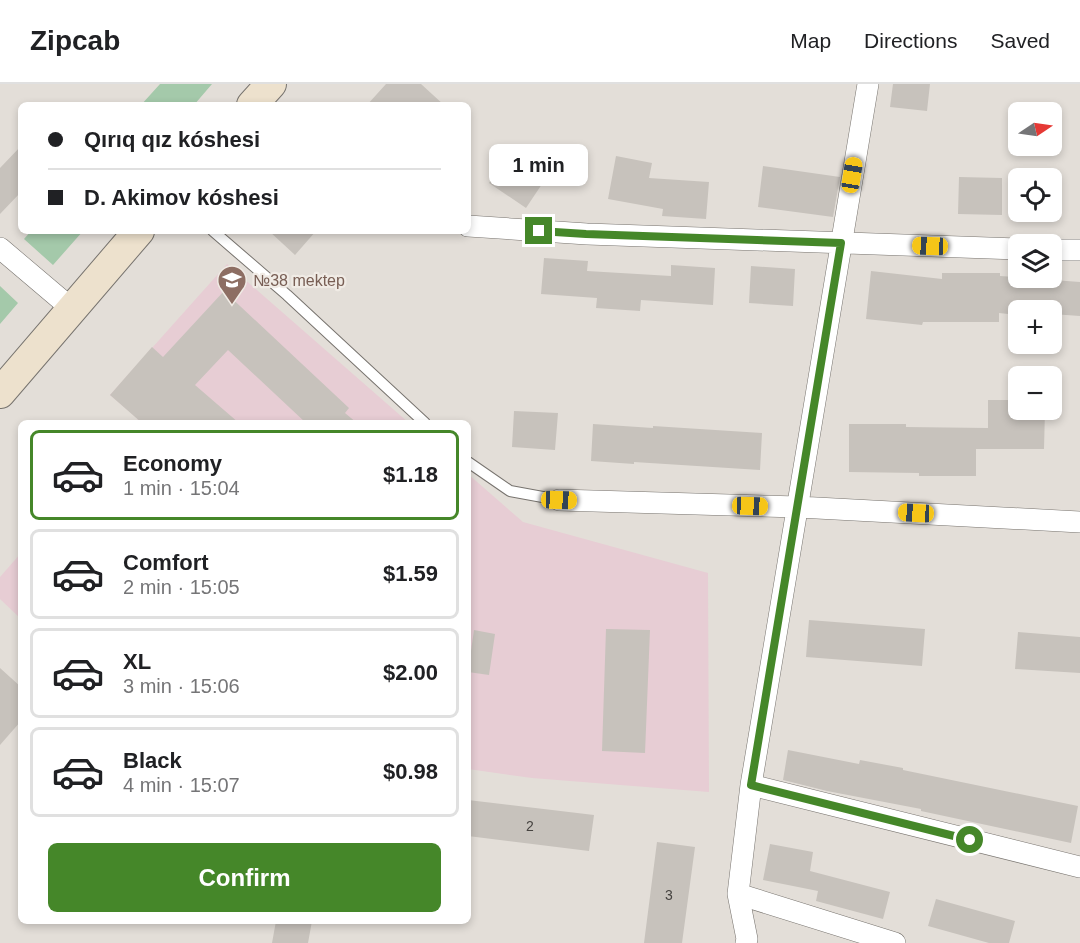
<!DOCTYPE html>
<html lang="en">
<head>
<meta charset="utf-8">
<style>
	:root { --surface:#fff; --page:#f6f6f6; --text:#202124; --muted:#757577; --line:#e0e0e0; --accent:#458729 }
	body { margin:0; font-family:Arial,sans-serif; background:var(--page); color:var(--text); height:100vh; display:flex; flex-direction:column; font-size:22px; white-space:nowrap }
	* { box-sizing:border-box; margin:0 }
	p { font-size:20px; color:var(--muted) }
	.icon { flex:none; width:33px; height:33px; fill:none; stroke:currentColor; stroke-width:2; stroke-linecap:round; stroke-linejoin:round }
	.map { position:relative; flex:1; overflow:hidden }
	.side { position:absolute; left:18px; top:336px; width:453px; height:504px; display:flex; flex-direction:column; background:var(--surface); border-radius:9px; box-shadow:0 3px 9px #0003 }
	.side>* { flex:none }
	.banner { position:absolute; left:18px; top:18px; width:453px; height:132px; border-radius:9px; box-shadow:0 3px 9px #0003; display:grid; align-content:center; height:132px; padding:0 30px; background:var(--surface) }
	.needle { width:39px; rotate:77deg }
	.controls { position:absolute; left:1008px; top:18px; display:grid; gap:12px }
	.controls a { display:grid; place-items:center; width:54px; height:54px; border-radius:9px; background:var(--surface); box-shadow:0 3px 9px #0003; font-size:30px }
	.end { position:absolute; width:27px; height:27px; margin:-14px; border:8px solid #458729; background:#fff; box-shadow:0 0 0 3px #fff }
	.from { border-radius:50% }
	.bubble { position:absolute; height:42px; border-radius:9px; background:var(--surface); box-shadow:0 3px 9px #0003; font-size:20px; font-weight:600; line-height:42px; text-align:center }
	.car { position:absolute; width:18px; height:36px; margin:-18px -9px; border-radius:8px; box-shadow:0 0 4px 2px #0007; background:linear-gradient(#f5c518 24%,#345 0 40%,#f5c518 0 76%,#345 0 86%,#f5c518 0) }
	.banner b { display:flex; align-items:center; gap:21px; height:57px; font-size:22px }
	.banner b+b { border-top:2px solid var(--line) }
	.banner i { width:15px; height:15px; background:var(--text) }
	ul { padding:10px 0 0; list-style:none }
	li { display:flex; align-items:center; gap:18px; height:90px; margin:0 12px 9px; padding:0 18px; border:3px solid var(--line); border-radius:9px }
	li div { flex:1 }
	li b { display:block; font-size:22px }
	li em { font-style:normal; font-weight:600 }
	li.active { border-color:var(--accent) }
	li>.icon { width:54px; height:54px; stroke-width:1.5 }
	.action { display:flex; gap:12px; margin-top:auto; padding:12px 30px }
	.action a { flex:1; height:69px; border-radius:9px; background:var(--accent); color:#fff; font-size:24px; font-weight:600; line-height:69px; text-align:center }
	header { display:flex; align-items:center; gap:36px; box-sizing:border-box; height:84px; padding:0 30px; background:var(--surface); border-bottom:2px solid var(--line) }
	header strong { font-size:28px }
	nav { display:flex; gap:33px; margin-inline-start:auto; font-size:21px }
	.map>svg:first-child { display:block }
	.education { fill:#e7cdd4 }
	.green { fill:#a4c9aa }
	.building { fill:#c7c2bc }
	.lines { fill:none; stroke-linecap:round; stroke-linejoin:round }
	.lane-casing { stroke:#77736e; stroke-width:12 }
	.street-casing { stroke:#77736e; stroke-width:22 }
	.secondary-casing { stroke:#77736e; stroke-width:32 }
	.lane { stroke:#fff; stroke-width:10 }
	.street { stroke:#fff; stroke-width:21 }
	.secondary { stroke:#ede1cd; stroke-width:30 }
	.route { stroke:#458729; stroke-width:8 }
	.labels { text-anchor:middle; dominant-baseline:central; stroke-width:4.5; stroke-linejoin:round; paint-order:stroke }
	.number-label { font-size:14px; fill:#464340 }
	.education-label { font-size:16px; fill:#785e54; stroke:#f0ebe5; text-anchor:start }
</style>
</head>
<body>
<header>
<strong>Zipcab</strong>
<nav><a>Map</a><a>Directions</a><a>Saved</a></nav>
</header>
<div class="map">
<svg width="1080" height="859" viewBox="0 0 1080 859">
	<rect width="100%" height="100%" fill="#e3ded8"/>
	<path class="education" d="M227 180 409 339H135L138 335 110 311Z
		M468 390 523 438 708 489 709 708 532 694 468 685Z
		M21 469V535L0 515V493Z"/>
	<path class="green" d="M160 0H212L194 21H141Z
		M31 147H83L53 181 24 155Z
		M0 202 18 219 0 240Z"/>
	<path class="building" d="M386 0H421L444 21H367Z
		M893 0H930L927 27 890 23Z
		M21 62V108L0 130V84Z
		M510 69 546 94 526 124 489 99Z
		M616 72 652 79 649 94 709 98 706 135 662 132 663 125 608 115Z
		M763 82 840 93 833 133 758 123Z
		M959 93 1002 94V131L958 130Z
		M269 147H316L295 171Z
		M544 174 588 177 587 187 671 192V181L715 184 713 221 641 216 640 227 596 224 597 214 541 210Z
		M751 182 795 185 793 222 749 219Z
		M871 187 942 195V189H1000V192L1080 198V232L1052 230V226H1018V231L999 229V238H923L922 241 866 235Z
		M224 207 349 324 345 329 357 339H306L228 266 195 301 239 339H142L110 311 152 263 163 273Z
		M988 316H1018V326H1045L1044 365H976V392H919V389L849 388V340H906V343L988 344Z
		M514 327 558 329 555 366 512 363Z
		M593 340 653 344V342L762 349 760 386 634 378V380L591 377Z
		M809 536 925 545 922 582 806 573Z
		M606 545 650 546 645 669 602 667Z
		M474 546 495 550 489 591 468 588Z
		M1018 548 1080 553V589L1015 585Z
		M0 584 21 603V637L0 661Z
		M788 666 859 680 860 676 903 684V686L1078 722 1071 759 921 727V725L827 707 783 696Z
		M468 716 594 731 589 767 468 752Z
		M657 758 695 763 682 859H644Z
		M770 760 813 768 810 787 890 808 883 835 816 817 818 807 763 796Z
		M936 815 1015 837 1009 859H989L928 842Z
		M276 837H312L308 859H272Z"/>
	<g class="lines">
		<g class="lane-casing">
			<path id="lane" d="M213 147 287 211 425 339
				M468 378 510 407 559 416"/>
		</g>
		<g class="street-casing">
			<path id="street" d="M468 142 587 150 1018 165
				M0 164 72 225
				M1052 166H1080
				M559 416 798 423 1080 438
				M751 701 1080 783
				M738 810 895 859
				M746 859 747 855 738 810 751 701 868 0"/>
		</g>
		<g class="secondary-casing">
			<path id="secondary" d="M252 21 271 0
				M0 309 139 147"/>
		</g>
		<use href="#lane" class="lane"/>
		<use href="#street" class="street"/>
		<use href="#secondary" class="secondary"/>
	</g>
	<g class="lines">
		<path class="route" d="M539 147 586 150 841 159 751 701 970 756"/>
	</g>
	<defs>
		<g id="school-pin" transform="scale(1.5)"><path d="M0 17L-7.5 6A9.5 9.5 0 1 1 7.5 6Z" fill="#8d6e63" stroke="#f0ebe5"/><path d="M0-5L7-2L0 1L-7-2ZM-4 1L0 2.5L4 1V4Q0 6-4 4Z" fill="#fff"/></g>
	</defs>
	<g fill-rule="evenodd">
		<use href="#school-pin" x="232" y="196"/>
	</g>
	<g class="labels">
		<g class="number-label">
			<text x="530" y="742">2</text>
			<text x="669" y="811">3</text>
		</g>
		<g class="education-label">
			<text x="253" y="196">№38 mektep</text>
		</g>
	</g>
</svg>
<div class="controls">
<a><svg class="needle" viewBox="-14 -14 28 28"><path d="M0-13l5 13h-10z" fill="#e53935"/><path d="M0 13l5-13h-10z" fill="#757577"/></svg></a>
<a><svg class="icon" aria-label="locate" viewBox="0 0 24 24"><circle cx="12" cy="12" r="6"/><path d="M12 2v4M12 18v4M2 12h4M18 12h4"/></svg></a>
<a><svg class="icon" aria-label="layers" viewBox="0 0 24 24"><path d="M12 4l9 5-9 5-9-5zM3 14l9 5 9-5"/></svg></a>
<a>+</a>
<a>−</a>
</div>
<i class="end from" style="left:970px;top:756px"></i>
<i class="end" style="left:539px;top:147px"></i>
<div class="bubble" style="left:489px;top:60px;width:99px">1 min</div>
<i class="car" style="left:852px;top:91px;rotate:9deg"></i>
<i class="car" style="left:930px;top:162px;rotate:272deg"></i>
<i class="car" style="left:559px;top:416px;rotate:92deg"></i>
<i class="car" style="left:750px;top:422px;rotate:92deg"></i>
<i class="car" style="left:916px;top:429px;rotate:273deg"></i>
<div class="banner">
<b><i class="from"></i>Qırıq qız kóshesi</b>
<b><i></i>D. Akimov kóshesi</b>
</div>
<section class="side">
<ul>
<li class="active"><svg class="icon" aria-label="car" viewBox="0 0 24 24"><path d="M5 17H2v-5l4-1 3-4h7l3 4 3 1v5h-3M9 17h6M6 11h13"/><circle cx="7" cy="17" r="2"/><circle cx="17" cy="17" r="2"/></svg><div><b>Economy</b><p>1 min · 15:04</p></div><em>$1.18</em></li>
<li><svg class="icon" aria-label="car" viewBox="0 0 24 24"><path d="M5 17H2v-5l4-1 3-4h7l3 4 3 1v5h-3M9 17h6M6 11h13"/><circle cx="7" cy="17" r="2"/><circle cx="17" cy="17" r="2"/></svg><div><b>Comfort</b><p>2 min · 15:05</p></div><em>$1.59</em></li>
<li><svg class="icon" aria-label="car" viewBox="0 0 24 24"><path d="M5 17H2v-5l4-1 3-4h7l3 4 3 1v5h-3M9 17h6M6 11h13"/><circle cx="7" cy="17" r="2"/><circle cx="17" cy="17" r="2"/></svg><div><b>XL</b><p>3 min · 15:06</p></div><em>$2.00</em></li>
<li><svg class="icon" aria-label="car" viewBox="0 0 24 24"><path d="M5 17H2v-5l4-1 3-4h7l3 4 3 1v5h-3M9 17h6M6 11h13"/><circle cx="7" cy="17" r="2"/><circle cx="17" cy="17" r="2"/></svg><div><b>Black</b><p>4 min · 15:07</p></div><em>$0.98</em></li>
</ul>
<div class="action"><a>Confirm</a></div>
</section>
</div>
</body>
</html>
